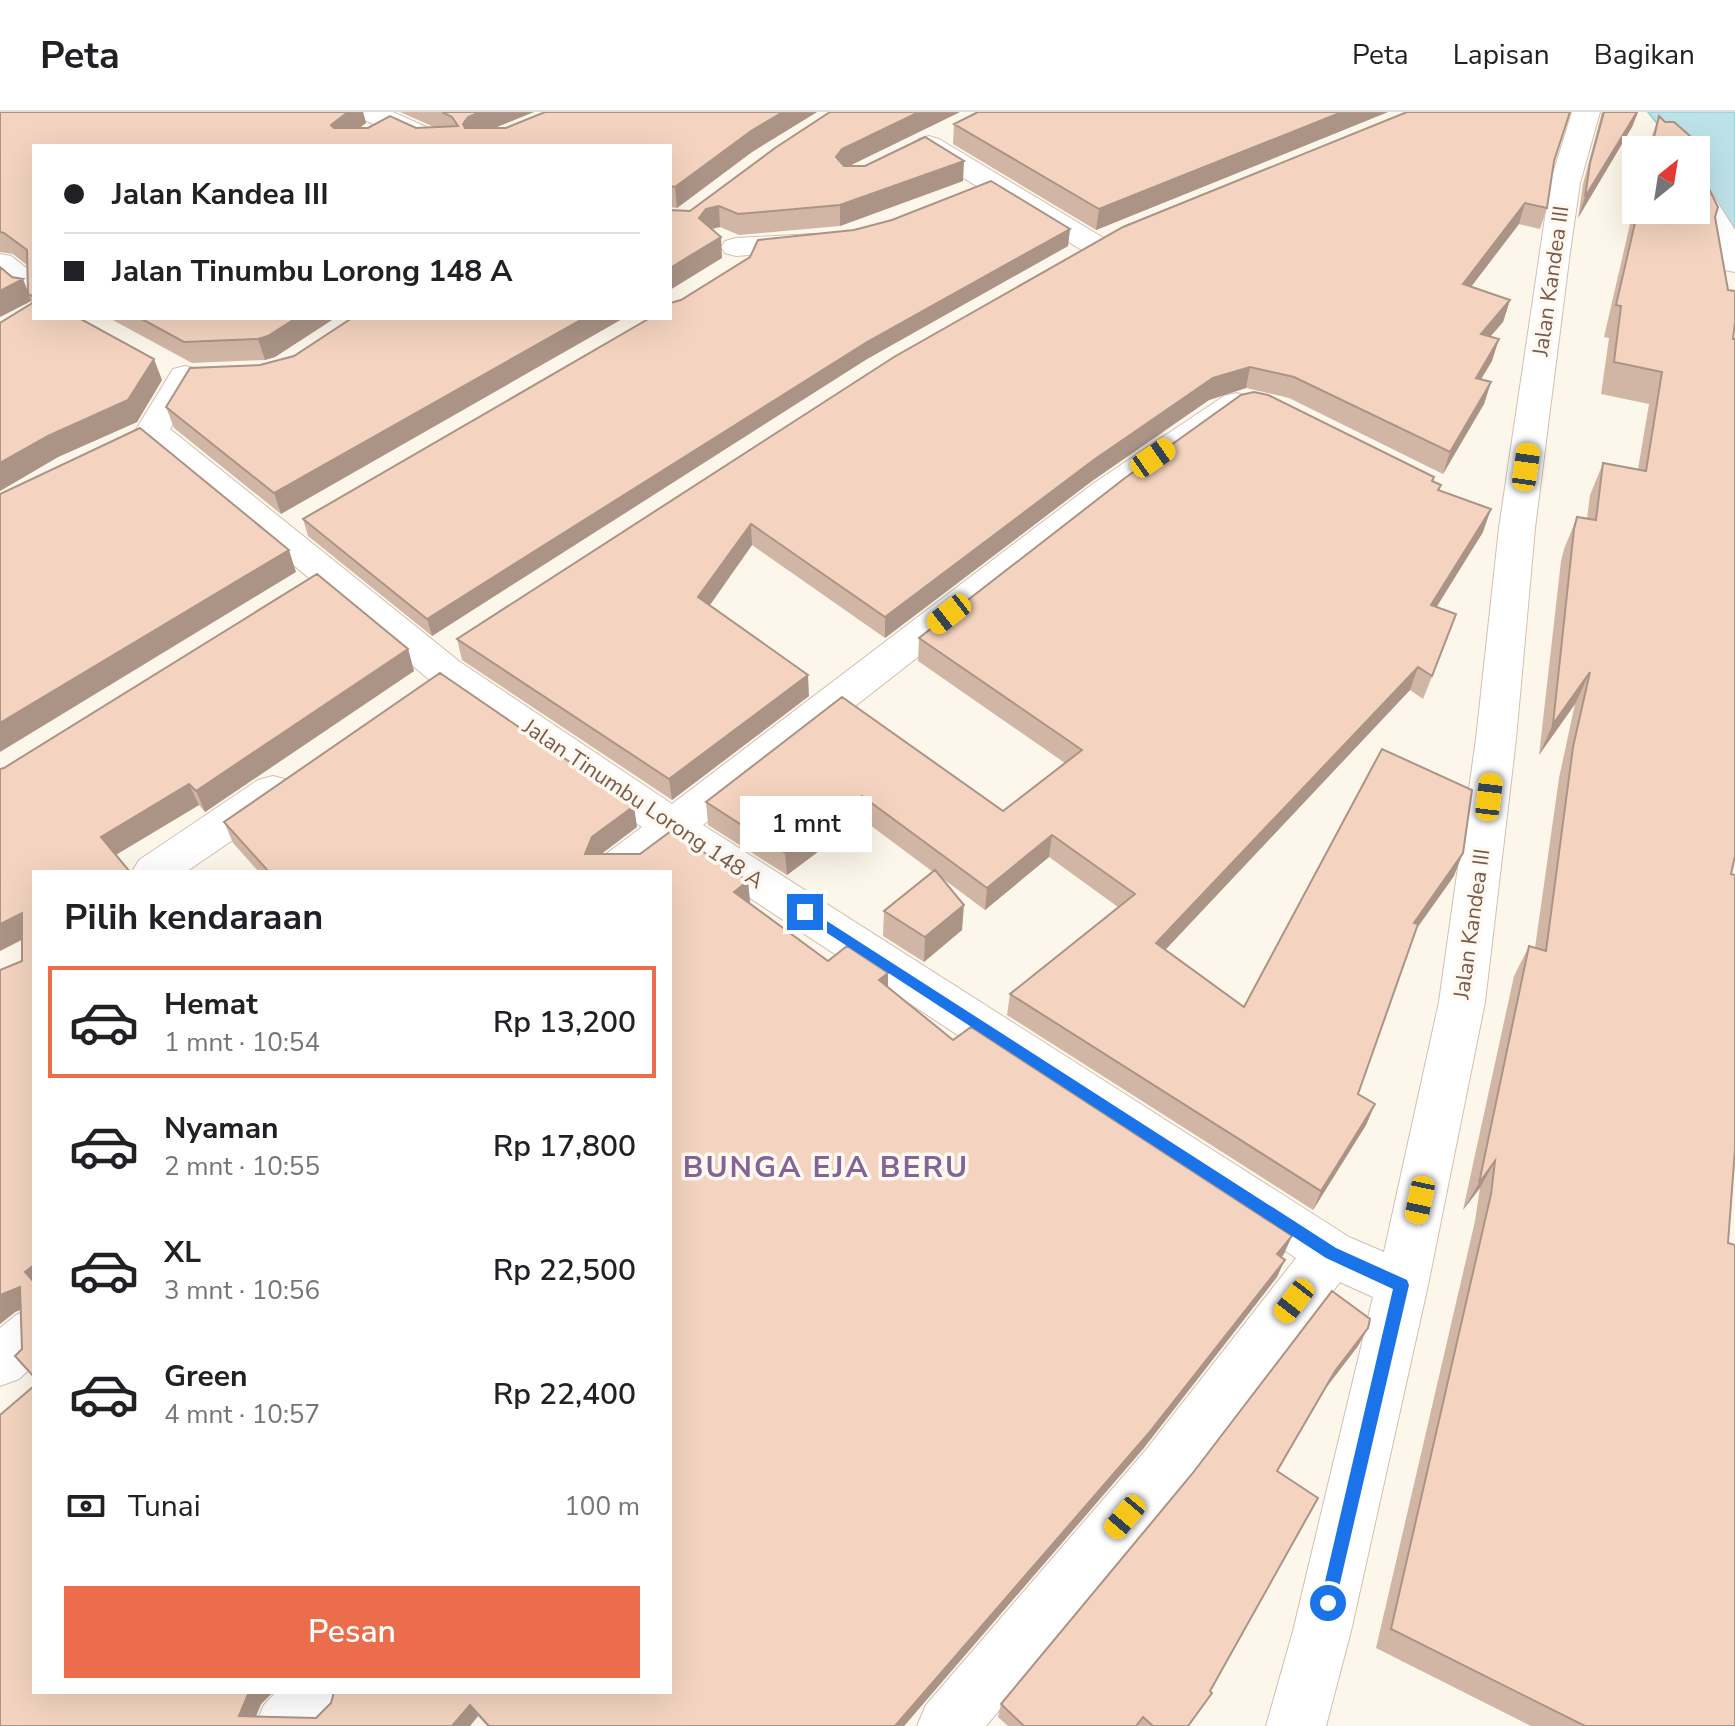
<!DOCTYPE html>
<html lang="id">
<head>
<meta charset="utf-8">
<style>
	:root { --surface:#fff; --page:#f6f6f6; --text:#202124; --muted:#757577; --line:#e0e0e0; --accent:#eb6d4c }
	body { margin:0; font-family:"Nunito Sans",sans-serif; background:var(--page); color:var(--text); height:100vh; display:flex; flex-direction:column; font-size:30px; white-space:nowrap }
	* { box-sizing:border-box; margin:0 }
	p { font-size:26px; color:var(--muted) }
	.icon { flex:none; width:44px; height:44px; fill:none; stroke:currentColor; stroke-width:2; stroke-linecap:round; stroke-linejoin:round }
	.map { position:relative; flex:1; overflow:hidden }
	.drawer { position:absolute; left:32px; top:758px; width:640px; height:824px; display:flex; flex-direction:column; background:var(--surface); border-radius:0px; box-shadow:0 8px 32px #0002 }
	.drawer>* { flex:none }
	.guide { position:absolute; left:32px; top:32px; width:640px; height:176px; border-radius:0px; box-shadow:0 8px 32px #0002; display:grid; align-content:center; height:176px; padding:0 32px; background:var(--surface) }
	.needle { width:52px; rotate:30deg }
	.controls { position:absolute; left:1622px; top:24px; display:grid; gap:16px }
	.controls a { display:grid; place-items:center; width:88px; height:88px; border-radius:0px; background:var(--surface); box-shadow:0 8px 32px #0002; font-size:40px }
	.end { position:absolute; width:36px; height:36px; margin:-18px; border:10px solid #1a73e8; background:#fff; box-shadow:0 0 0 4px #fff }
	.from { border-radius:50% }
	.bubble { position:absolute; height:56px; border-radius:0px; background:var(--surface); box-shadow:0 8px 32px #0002; font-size:26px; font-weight:600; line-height:56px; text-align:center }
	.car { position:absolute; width:24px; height:48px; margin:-24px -12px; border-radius:10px; box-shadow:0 0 6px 2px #0007; background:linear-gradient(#f5c518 24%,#345 0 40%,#f5c518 0 76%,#345 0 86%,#f5c518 0) }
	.guide b { display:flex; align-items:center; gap:28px; height:76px; font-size:30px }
	.guide b+b { border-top:2px solid var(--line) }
	.guide i { width:20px; height:20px; background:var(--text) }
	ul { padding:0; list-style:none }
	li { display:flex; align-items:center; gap:24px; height:112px; margin:0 16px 12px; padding:0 16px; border:4px solid transparent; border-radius:0px }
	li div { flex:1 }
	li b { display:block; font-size:30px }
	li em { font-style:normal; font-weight:600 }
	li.current { border-color:var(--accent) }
	li>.icon { width:72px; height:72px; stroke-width:1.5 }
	h2 { padding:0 32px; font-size:36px; line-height:96px }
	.pay { display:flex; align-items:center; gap:20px; height:88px; padding:0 32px; font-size:30px }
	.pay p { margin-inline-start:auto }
	.button { display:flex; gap:16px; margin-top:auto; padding:16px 32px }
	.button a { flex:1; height:92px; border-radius:0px; background:var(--accent); color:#fff; font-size:32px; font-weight:600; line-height:92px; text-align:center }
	header { display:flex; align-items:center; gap:48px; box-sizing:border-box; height:112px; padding:0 40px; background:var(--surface); border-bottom:2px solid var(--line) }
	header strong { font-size:38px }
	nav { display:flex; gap:44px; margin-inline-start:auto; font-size:28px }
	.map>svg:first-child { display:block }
	.water { fill:#bde3e9; stroke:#a2d3db; stroke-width:2 }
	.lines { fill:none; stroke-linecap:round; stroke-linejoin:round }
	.minor-casing { stroke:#d3bfb1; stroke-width:2 }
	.minor { fill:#fff; fill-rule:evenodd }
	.wall { fill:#d2b6a5 }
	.shaded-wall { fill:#ab9486 }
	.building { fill:#f4d4c0; stroke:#ab9486; stroke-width:2 }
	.route { fill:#1a73e8 }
	.labels { text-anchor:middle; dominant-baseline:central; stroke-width:7; stroke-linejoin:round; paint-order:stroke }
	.street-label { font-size:22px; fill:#7a5b4b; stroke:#fff9f1 }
	.district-label { font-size:30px; font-weight:bold; letter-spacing:2px; fill:#846496; stroke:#fff9f1 }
</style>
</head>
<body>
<header>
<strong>Peta</strong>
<nav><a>Peta</a><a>Lapisan</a><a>Bagikan</a></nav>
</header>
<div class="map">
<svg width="1735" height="1614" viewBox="0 0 1735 1614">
	<rect width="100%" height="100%" fill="#fdf6ea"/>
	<path class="water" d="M1648 0H1735V118L1703 70 1696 38H1678Z"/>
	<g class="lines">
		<g class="minor-casing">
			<path id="minor" d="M356 0H393L455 28 459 34H422L360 6Z
				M1572 0H1600L1580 71 1570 140 1535 416 1516 627 1485 890 1428 1173 1351 1519 1326 1614H1266L1293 1519 1373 1185 1340 1170 1183 1377 986 1614H917L926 1593 1145 1339 1296 1146 674 736 643 760H591L598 748 642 715 432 570 135 319 173 257 185 254 197 257 202 264 170 317 460 550 672 692 1094 371 1224 284 1236 281 1248 284 1253 291 1248 298 1120 387 703 713 1349 1125 1384 1140 1439 890 1476 627 1499 416 1540 140 1550 71Z
				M929 24 939 27 1107 128 1111 134 1107 140H1085L919 39 915 33 919 27Z
				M1696 69 1706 72 1735 118V160L1724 158 1720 151 1695 98Z
				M813 122 824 125 828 131 824 137 736 144 725 141 721 135 725 129 736 126Z
				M0 142 11 144 34 162V186L23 184 0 166Z
				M273 664 288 668 294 679 288 690 186 760H132L139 748 258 668Z
				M34 1195V1253L19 1267 0 1274V1216L16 1203Z
				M276 1580H348L339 1601 327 1614H255L264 1593Z"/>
		</g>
		<use href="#minor" class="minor"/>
	</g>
	<path class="wall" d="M0 0H363L366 11 359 16 434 15 400 0H534L494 16H506L545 0H817L752 40 677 96 670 95V34H34V206L162 268 137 310 58 345 0 379V211L32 192 31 189 0 205 12 165 23 167 28 179 27 153 13 142 0 140Z
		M960 0 849 54 963 69 840 114 739 123 720 115 712 117 722 146 690 99Z
		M1388 0 1096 118 953 32 954 12Z
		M1602 0H1638L1632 15 1578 106 1583 72Z
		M1659 4 1665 10H1674L1706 38 1704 67 1718 95 1715 105 1728 178 1735 179V210L1733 227H1735V744L1731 762 1735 763V1037L1728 1131 1735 1133V1614H1531L1376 1536 1475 1109 1480 1076 1463 1098 1514 864 1529 834 1535 836 1559 666 1575 592 1539 643 1561 449 1564 437 1577 405 1587 407 1590 383 1603 351 1638 357 1649 292 1601 282 1609 226 1604 225 1636 86V98H1696V38H1647Z
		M1554 49 1547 96 1540 117 1519 112 1471 175 1510 188 1503 210 1490 225 1492 249 1481 267 1491 270 1484 292 1443 362 1289 286 1246 276 1209 288 1092 369 885 526 752 433 710 493 809 584 672 688 462 548 457 527Z
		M1070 117 1068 134 867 247 432 524 308 424 303 407Z
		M109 206H335L275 245 265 248 192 251Z
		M294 244 281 402 174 316 166 295 260 253Z
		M1434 365 1433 370 1441 373 1439 378 1483 420 1436 495 1448 525 1423 587 1410 578 1165 838 1244 895 1454 764 1416 817 1358 982 1375 992 1366 1013 1313 1098 1007 903 1010 882 1118 795 1049 745 985 798 942 766 962 818 924 850 883 824 884 799 933 760 862 707 787 763 708 713 706 690 842 585 1003 699 1065 651 918 549 919 526Z
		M408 537 414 559 205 700 199 693 116 743 22 1237 20 1198 15 1200 0 1212V858L22 849V828L0 839V657Z
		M224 710 637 715 601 742 748 769 750 790 749 791 828 849 888 861V876L953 928 1284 1142 1281 1145 1277 1165 1143 1337 904 1614H487L478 1604 470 1614H0L34 1580H273L261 1592 256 1604 316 1606 331 1591 670 760H259L233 731Z
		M1368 1216 1358 1234 1325 1277 1277 1360 1210 1579 1212 1581 1189 1614H1008L998 1605 1001 1592Z"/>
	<path class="shaded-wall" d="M348 0H363L366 11 336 34 331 13Z
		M480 0H534L472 25 463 12 468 5Z
		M783 0H817L752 40 677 96 675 75 751 19Z
		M919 0H960L843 57 836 45 842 37Z
		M1342 0H1388L1096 118 1099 97Z
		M1637 0H1638L1632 15 1578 106 1585 85Z
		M964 49 963 69 840 114V93Z
		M1525 91 1519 112 1457 193 1463 172Z
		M719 94 720 115 707 118 699 106 706 97Z
		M1070 117 1068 134 867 247 432 524 427 507 867 230Z
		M721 125 722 146 670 178V156Z
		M23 167 31 189 0 205V179Z
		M1510 188 1503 210 1474 243 1481 222Z
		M296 206H335L275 245 265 248 258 227Z
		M584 206H624L281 402 274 381Z
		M1499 227 1492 249 1469 287 1476 266Z
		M154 247 162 268 137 310 58 345 0 379V351Z
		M1250 255 1246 276 1209 288 1092 369 885 526V505L1095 347 1213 266Z
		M1491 270 1484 292 1443 362 1450 340Z
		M1491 397 1483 420 1423 517 1431 493Z
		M751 412 752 433 700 507 698 485Z
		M289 438 296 460 0 640V611Z
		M408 537 414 559 205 700 196 679Z
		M1418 555 1410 578 1151 853 1156 831Z
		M1590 560 1575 592 1539 643 1553 612Z
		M808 563 809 584 672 688 669 667Z
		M189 672 199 693 112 745 101 725Z
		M862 684V707L787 763 785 741Z
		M634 694 637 715 596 746 585 742 592 725Z
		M1052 723 1049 745 985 798 987 776Z
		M1463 741 1454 764 1405 833 1414 811Z
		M748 769 750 790 736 801 734 780Z
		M964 793 962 818 924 850 925 825Z
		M22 801 34 821 0 839V812Z
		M888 861V880L879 868Z
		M1375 992 1366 1013 1313 1098 1321 1079Z
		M1495 1049 1480 1076 1463 1098 1479 1071Z
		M1292 1124 1284 1142 1270 1159 1277 1142Z
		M1285 1148 1277 1165 1143 1337 904 1614H895Z
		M34 1153V1171L25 1160Z
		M20 1175 34 1192 15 1200 0 1212V1183Z
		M1368 1216 1358 1234 1325 1277 1268 1376 1335 1259Z
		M249 1580H273L261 1592 252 1614 239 1604Z
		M470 1593 478 1604 470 1614H452Z"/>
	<path class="building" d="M0 0H348L331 13 334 16H368L390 4 416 16 458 14 452 5 442 0H480L468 5 463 12 465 16H506L545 0H783L751 19 675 75 670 74V34H34V185L28 182 27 138 4 121 0 120Z
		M830 0H919L842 37 836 45 844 54H865L925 25 964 49 840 93 738 102 719 94 706 97 699 106 721 125 670 156V98L690 99 775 36Z
		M978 0H1342L1099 97 954 12Z
		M1407 0H1570L1554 49 1547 96 1525 91 1463 172 1510 188 1481 222 1499 227 1476 266 1491 270 1450 340 1294 265 1250 255 1213 266 1095 347 885 505 751 412 698 485 808 563 669 667 457 527 894 245 1123 115Z
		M1604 0H1637L1585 85 1590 51Z
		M1659 4 1665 10H1674L1706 38 1704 67 1718 95 1715 105 1728 178 1735 179V210L1733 227H1735V744L1731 762 1735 763V1037L1728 1131 1735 1133V1614H1585L1391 1517 1491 1082 1495 1049 1479 1071 1529 834 1546 839 1573 635 1590 560 1553 612 1574 417 1577 405 1596 408 1603 351 1646 359 1662 260 1614 250 1621 194 1616 193 1638 98H1696V38H1651Z
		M991 69 1070 117 867 230 427 507 303 407 650 206H670V191L681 188 750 145 758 128 854 118 892 108Z
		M0 155 12 165 23 167 0 179Z
		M34 190V206H79L154 247 128 288 48 324 0 351V211Z
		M140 206H296L268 224 258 227 184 230Z
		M352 206H584L274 381 166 295 190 256 260 253 294 244Z
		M1254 280 1268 283 1434 365 1432 369 1441 373 1438 378 1491 397 1431 493 1456 502 1432 564 1418 555 1156 831 1244 895 1382 637 1472 678 1463 741 1414 811 1418 812 1358 982 1375 992 1321 1079 1010 882 1135 782 1052 723 987 776 862 684 785 741 706 690 842 585 1003 699 1082 638 919 526 1125 366 1241 283Z
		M140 316 289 438 0 611V382Z
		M317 462 408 537 196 679 189 672 101 725 130 760H34V1153L25 1160 34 1170V1265L15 1244 22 1237 20 1175 0 1183V858L22 849V801L0 812V657L4 656Z
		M440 561 634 694 592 725 585 742H640L671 719 748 769 734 780 828 849 847 834 888 861 879 868 953 928 971 915 1292 1124 1277 1142 1285 1148 1148 1322 895 1614H489L470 1593 452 1614H0V1303L34 1274V1580H249L239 1604 316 1606 331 1591 334 1580H670V760H269L224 710Z
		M935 758 964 793 925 825 884 799Z
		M1332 1179 1370 1207 1368 1216 1335 1259 1277 1359 1318 1386 1210 1579 1212 1581 1188 1614H1153L1143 1605 1136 1614H1024L1001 1592 1192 1362Z"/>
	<path class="route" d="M805 795 1336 1136 1407 1168 1409 1173 1334 1497H1322L1320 1491 1393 1177 1326 1146 801 804 799 800Z"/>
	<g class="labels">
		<g class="street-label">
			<text transform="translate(1551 169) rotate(-82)">Jalan Kandea III</text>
			<text transform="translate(643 692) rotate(34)">Jalan Tinumbu Lorong 148 A</text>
			<text transform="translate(1472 812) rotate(-82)">Jalan Kandea III</text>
		</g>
		<g class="district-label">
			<text x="826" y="1055">BUNGA EJA BERU</text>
		</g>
	</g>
</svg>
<div class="controls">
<a><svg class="needle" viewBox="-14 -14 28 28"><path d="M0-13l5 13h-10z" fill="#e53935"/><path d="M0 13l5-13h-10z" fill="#757577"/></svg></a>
</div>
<i class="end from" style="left:1328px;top:1491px"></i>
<i class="end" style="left:805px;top:800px"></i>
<div class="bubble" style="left:740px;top:684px;width:132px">1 mnt</div>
<i class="car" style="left:1153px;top:346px;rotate:55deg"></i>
<i class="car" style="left:1526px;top:355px;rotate:8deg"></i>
<i class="car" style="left:949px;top:502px;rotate:232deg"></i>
<i class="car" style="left:1489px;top:685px;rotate:7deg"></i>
<i class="car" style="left:1420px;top:1088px;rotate:192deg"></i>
<i class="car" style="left:1294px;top:1189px;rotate:218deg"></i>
<i class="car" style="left:1125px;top:1405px;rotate:220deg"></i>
<div class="guide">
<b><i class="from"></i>Jalan Kandea III</b>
<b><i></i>Jalan Tinumbu Lorong 148 A</b>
</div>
<section class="drawer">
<h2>Pilih kendaraan</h2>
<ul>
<li class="current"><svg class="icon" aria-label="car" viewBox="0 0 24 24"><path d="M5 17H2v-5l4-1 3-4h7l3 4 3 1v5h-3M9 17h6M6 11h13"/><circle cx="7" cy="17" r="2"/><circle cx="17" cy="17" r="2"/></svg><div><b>Hemat</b><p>1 mnt · 10:54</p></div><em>Rp 13,200</em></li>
<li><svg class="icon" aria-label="car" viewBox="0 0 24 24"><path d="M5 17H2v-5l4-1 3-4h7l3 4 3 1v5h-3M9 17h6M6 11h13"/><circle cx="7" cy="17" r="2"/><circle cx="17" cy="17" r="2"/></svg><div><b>Nyaman</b><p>2 mnt · 10:55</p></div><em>Rp 17,800</em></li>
<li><svg class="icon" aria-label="car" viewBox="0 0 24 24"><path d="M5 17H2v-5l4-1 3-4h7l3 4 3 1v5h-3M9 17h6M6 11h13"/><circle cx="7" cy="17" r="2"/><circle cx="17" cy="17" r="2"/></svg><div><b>XL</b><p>3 mnt · 10:56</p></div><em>Rp 22,500</em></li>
<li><svg class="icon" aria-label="car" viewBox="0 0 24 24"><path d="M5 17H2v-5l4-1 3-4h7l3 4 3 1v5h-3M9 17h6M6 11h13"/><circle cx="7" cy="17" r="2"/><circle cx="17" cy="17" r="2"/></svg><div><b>Green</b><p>4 mnt · 10:57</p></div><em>Rp 22,400</em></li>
</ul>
<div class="pay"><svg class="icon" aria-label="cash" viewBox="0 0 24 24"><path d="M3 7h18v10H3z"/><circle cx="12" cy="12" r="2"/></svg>Tunai<p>100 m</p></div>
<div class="button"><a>Pesan</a></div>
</section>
</div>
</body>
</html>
